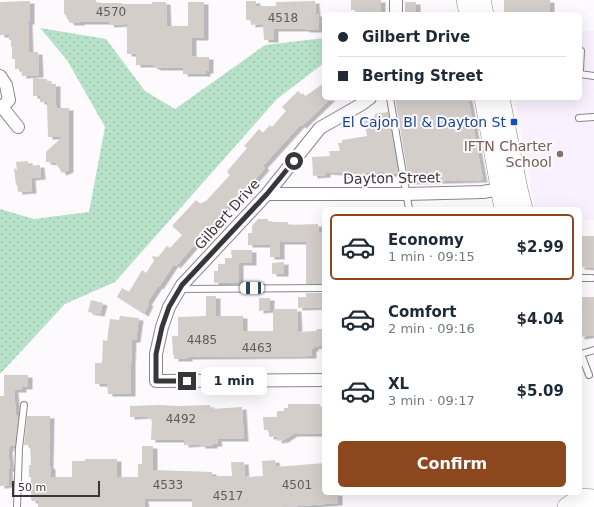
<!DOCTYPE html>
<html lang="en">
<head>
<meta charset="utf-8">
<style>
	:root { --surface:#fff; --page:#f6f6f7; --text:#1f2937; --muted:#747a83; --line:#e0e1e3; --accent:#8d471f }
	body { margin:0; font-family:"DejaVu Sans",sans-serif; background:var(--page); color:var(--text); height:100vh; display:flex; flex-direction:column; font-size:15px; white-space:nowrap }
	* { box-sizing:border-box; margin:0 }
	p { font-size:13px; color:var(--muted) }
	.icon { flex:none; width:22px; height:22px; fill:none; stroke:currentColor; stroke-width:2; stroke-linecap:round; stroke-linejoin:round }
	.map { position:relative; flex:1; overflow:hidden }
	.panel { position:absolute; left:322px; top:207px; width:260px; height:288px; display:flex; flex-direction:column; background:var(--surface); border-radius:6px; box-shadow:0 4px 16px #0002 }
	.panel>* { flex:none }
	.hud { position:absolute; left:322px; top:12px; width:260px; height:88px; border-radius:6px; box-shadow:0 4px 16px #0002; display:grid; align-content:center; height:88px; padding:0 16px; background:var(--surface) }
	.scale { position:absolute; left:12px; bottom:10px; width:88px; box-sizing:border-box; padding-left:4px; border:2px solid #373638; border-top:0; font-size:11px; line-height:14px; white-space:nowrap; color:#373638; -webkit-text-stroke:3px #fdfafe; paint-order:stroke }
	.end { position:absolute; width:18px; height:18px; margin:-9px; border:5px solid #373638; background:#fff; box-shadow:0 0 0 2px #fff }
	.from { border-radius:50% }
	.bubble { position:absolute; height:28px; border-radius:6px; background:var(--surface); box-shadow:0 4px 16px #0002; font-size:13px; font-weight:700; line-height:28px; text-align:center }
	.car { position:absolute; width:12px; height:24px; margin:-12px -6px; border-radius:5px; box-shadow:0 0 3px 1px #0007; background:linear-gradient(#fff 24%,#345 0 40%,#fff 0 76%,#345 0 86%,#fff 0) }
	.hud b { display:flex; align-items:center; gap:14px; height:38px; font-size:15px }
	.hud b+b { border-top:1px solid var(--line) }
	.hud i { width:10px; height:10px; background:var(--text) }
	ul { padding:7px 0 0; list-style:none }
	li { display:flex; align-items:center; gap:12px; height:66px; margin:0 8px 6px; padding:0 8px; border:2px solid transparent; border-radius:6px }
	li div { flex:1 }
	li b { display:block; font-size:15px }
	li em { font-style:normal; font-weight:700 }
	li.on { border-color:var(--accent) }
	li>.icon { width:36px; height:36px; stroke-width:1.5 }
	.action { display:flex; gap:8px; margin-top:auto; padding:8px 16px }
	.action a { flex:1; height:46px; border-radius:6px; background:var(--accent); color:#fff; font-size:16px; font-weight:700; line-height:46px; text-align:center }
	.map>svg:first-child { display:block }
	.built { fill:#f9f1fd }
	.grass { fill:url(#grass-dots) }
	.building { fill:#d4ceca; filter:url(#shadow) }
	.lines { fill:none; stroke-linecap:round; stroke-linejoin:round }
	.lane-casing { stroke:#8a878c; stroke-width:8 }
	.street-casing { stroke:#8a878c; stroke-width:14 }
	.primary-casing { stroke:#8a878c; stroke-width:20 }
	.lane { stroke:#fff; stroke-width:6 }
	.street { stroke:#fff; stroke-width:12 }
	.primary { stroke:#fff; stroke-width:19 }
	.route { stroke:#373638; stroke-width:5 }
	.transit-dot { fill:#1a4fb4; stroke:#fdfafe; stroke-width:1.5 }
	.education-dot { fill:#8d6e63; stroke:#fdfafe; stroke-width:1.5 }
	.labels { text-anchor:middle; dominant-baseline:central; stroke-width:4; stroke-linejoin:round; paint-order:stroke }
	.number-label { font-size:12px; fill:#5e5c5c }
	.transit-label { font-size:14px; fill:#164399; stroke:#fdfafe; text-anchor:end }
	.education-label { font-size:14px; fill:#785e54; stroke:#fdfafe; text-anchor:end }
	.street-label { font-size:14px; fill:#373638; stroke:#fdfafe }
</style>
</head>
<body>
<div class="map">
<svg width="594" height="507" viewBox="0 0 594 507">
	<defs>
		<pattern id="grass-dots" width="8" height="8" patternUnits="userSpaceOnUse"><rect width="8" height="8" fill="#b7e2c9"/><path d="M2 2h.1M6 6h.1" fill="none" stroke="#9ec2ad" stroke-width="1.8" stroke-linecap="round"/></pattern>
		<filter id="shadow"><feDropShadow dx="4.5" dy="2.5" stdDeviation="0" flood-color="#0004"/></filter>
	</defs>
	<rect width="100%" height="100%" fill="#fdfafe"/>
	<path class="built" d="M580 31H594V220H580V209H535L515 98H580Z"/>
	<path class="grass" d="M40 28 106 39 145 91 175 109 265 45 324 38V63L277 99 115 282 65 304 0 374V209L34 219 89 212 105 127 67 60Z"/>
	<path class="building" d="M64 0H96V3H122V4H152V2H166L167 26H188V2H204V38H192V56H197V57H209V71H206V74H183V68H156V67H153V65H136V54H127V24L110 25 109 22H80V23H70L64 13Z
		M351 0H381V14H355V10H351Z
		M504 0H550V14H504Z
		M30 1V22H28L29 52H38L39 75 22 76 21 69H15V59H12V47H11V40H9V35H0V2Z
		M246 1H256V6H276V2L315 1 316 14H318L319 30H305V29H274V40H264L263 24 251 25V20H246Z
		M405 2H416V14H405Z
		M33 78 47 79V82H51V84H56V105H57V108H69V170L62 173 56 163 46 162V152L62 137H48L47 102H40V96H33Z
		M324 83V98H331L302 126 300 125 263 166 265 168 258 176 233 204 231 202 217 218 219 220 205 234H204L176 266 174 264 159 287 158 286 147 303 149 304 144 314 117 297 122 288 129 292 142 270 146 273 154 261 152 256 158 257 167 246 170 248 182 235 172 226 196 200 201 204 204 201 205 202 218 188 230 175 227 172 229 169 247 148 244 146 259 129 263 133 270 125 272 127 286 111 282 107 298 91 304 97Z
		M395 98H468L483 180 409 182Z
		M388 112 398 173 386 175 385 172 383 173V171L374 173 373 172 343 176V173L326 172V175L313 176 312 157 330 156 329 151H340L338 143H342V140L367 136 364 120 373 118V117L375 116V114Z
		M28 161 29 166 40 165 41 177 31 178 32 191 18 192 17 185H16L14 168 17 170 16 162Z
		M258 219H268V222H288V225L318 224 319 232H321L322 235V284H306V242H280V257H270V245H248V233H252V226Z
		M580 236H594V268L580 267Z
		M231 250H252V263H239V282L214 283V271H218V264H225V258H232Z
		M284 262V274H272V263Z
		M306 293H322V298L324 297V307L298 308V297H306Z
		M206 296H216V316H243V331H273V309H297L298 332 316 331 317 329H324V345L314 347V349H312V356L188 357V359H174V355H173L172 336H178V317L206 316Z
		M580 297H594V335L580 337Z
		M259 298H270V310L259 311Z
		M91 300 103 303 100 314 88 312Z
		M120 316 139 318 136 340H132L131 364V394H108L107 384H95V363H102L103 340 107 341 110 319 119 320Z
		M4 375H28V387H22V390H14L16 415H18L15 446H9L10 449H8L10 469H8L9 485 0 486V396H4Z
		M288 404H320V407H324V434H293L284 440 277 441V436L269 437V430H264L263 417H277V411H284V408H288Z
		M159 405 178 406 210 405V409L242 407 244 439H217L218 444H213V446H201L200 444 184 445V440H151L152 419H147V416L130 417V406Z
		M27 416H50L49 466 51 467V477H72V461H85V459H117V477H138V464H142V446H153V470L212 472V476H232L231 462H244L245 477 263 476 262 461 275 460 276 467 324 463V493H338V503L285 507V506L261 507H192V499H144L145 507H38V501H32L31 499V477H29V465H31L30 445H24Z"/>
	<g class="lines">
		<g class="lane-casing">
			<path id="lane" d="M580 70 581 51
				M580 74 594 76
				M390 98 409 209
				M579 118 594 117
				M580 278H592
				M180 289 324 288
				M589 375 581 354 594 350
				M17 507 19 448 24 405"/>
		</g>
		<g class="street-casing">
			<path id="street" d="M396 0V14
				M0 76 6 85 9 100 2 107 18 127
				M267 194H406L483 192 500 189H507
				M324 380 156 381V354L162 327 169 307 182 285 267 194 320 128 362 104 370 98"/>
		</g>
		<g class="primary-casing">
			<path id="primary" d="M466 0 469 14
				M481 0 484 14
				M484 98 504 209
				M500 98 518 189 523 209
				M567 507 581 498 594 499"/>
		</g>
		<use href="#lane" class="lane"/>
		<use href="#street" class="street"/>
		<use href="#primary" class="primary"/>
	</g>
	<g class="lines">
		<path class="route" d="M187 381H156V354L162 327 169 307 182 285 267 194 294 161"/>
	</g>
	<rect class="transit-dot" x="510" y="118" width="8" height="8" rx="2"/>
	<circle class="education-dot" cx="560" cy="154" r="4"/>
	<g class="labels">
		<g class="number-label">
			<text x="111" y="12">4570</text>
			<text x="283" y="18">4518</text>
			<text x="202" y="340">4485</text>
			<text x="257" y="348">4463</text>
			<text x="181" y="419">4492</text>
			<text x="168" y="485">4533</text>
			<text x="297" y="485">4501</text>
			<text x="228" y="496">4517</text>
		</g>
		<g class="transit-label">
			<text x="506" y="122">El Cajon Bl &amp; Dayton St</text>
		</g>
		<g class="education-label">
			<text x="552" y="146">IFTN Charter<tspan x="552" dy="16">School</tspan></text>
		</g>
		<g class="street-label">
			<text transform="translate(392 178) rotate(-1)">Dayton Street</text>
			<text transform="translate(227 214) rotate(-48)">Gilbert Drive</text>
		</g>
	</g>
</svg>
<div class="scale">50 m</div>
<i class="end from" style="left:294px;top:161px"></i>
<i class="end" style="left:187px;top:381px"></i>
<div class="bubble" style="left:201px;top:367px;width:66px">1 min</div>
<i class="car" style="left:252px;top:288px;rotate:270deg"></i>
<div class="hud">
<b><i class="from"></i>Gilbert Drive</b>
<b><i></i>Berting Street</b>
</div>
<section class="panel">
<ul>
<li class="on"><svg class="icon" aria-label="car" viewBox="0 0 24 24"><path d="M5 17H2v-5l4-1 3-4h7l3 4 3 1v5h-3M9 17h6M6 11h13"/><circle cx="7" cy="17" r="2"/><circle cx="17" cy="17" r="2"/></svg><div><b>Economy</b><p>1 min · 09:15</p></div><em>$2.99</em></li>
<li><svg class="icon" aria-label="car" viewBox="0 0 24 24"><path d="M5 17H2v-5l4-1 3-4h7l3 4 3 1v5h-3M9 17h6M6 11h13"/><circle cx="7" cy="17" r="2"/><circle cx="17" cy="17" r="2"/></svg><div><b>Comfort</b><p>2 min · 09:16</p></div><em>$4.04</em></li>
<li><svg class="icon" aria-label="car" viewBox="0 0 24 24"><path d="M5 17H2v-5l4-1 3-4h7l3 4 3 1v5h-3M9 17h6M6 11h13"/><circle cx="7" cy="17" r="2"/><circle cx="17" cy="17" r="2"/></svg><div><b>XL</b><p>3 min · 09:17</p></div><em>$5.09</em></li>
</ul>
<div class="action"><a>Confirm</a></div>
</section>
</div>
</body>
</html>
